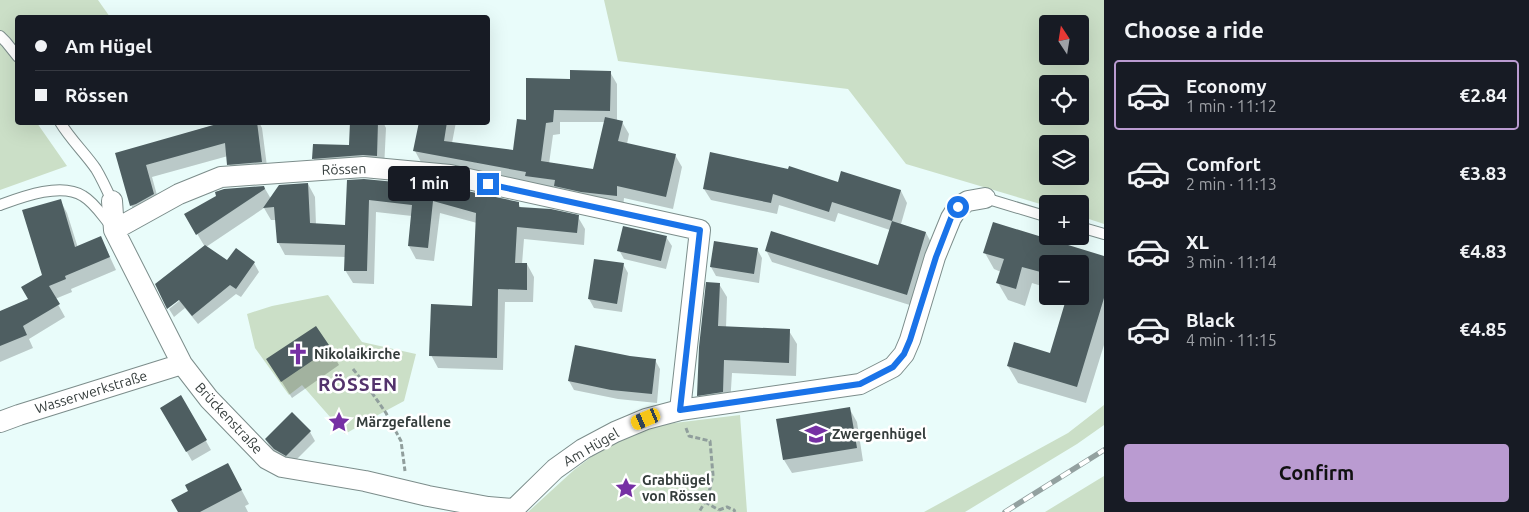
<!DOCTYPE html>
<html lang="en">
<head>
<meta charset="utf-8">
<style>
	:root { --surface:#171b24; --page:#242831; --text:#f1f3f6; --muted:#9ea1a6; --line:#363941; --accent:#ba9bd1 }
	body { margin:0; font-family:Ubuntu,sans-serif; background:var(--page); color:var(--text); height:100vh; display:flex; flex-direction:column; font-size:19px; white-space:nowrap }
	* { box-sizing:border-box; margin:0 }
	p { font-size:16px; color:var(--muted) }
	.icon { flex:none; width:28px; height:28px; fill:none; stroke:currentColor; stroke-width:2; stroke-linecap:round; stroke-linejoin:round }
	.map { position:relative; flex:1; overflow:hidden }
	.details { display:flex; flex-direction:column; background:var(--surface); width:425px }
	.details>* { flex:none }
	.guide { position:absolute; left:15px; top:15px; width:475px; height:110px; border-radius:5px; box-shadow:0 5px 20px #0002; display:grid; align-content:center; height:110px; padding:0 20px; background:var(--surface) }
	.needle { width:32px; rotate:348deg }
	.tools { position:absolute; left:1039px; top:15px; display:grid; gap:10px }
	.tools a { display:grid; place-items:center; width:50px; height:50px; border-radius:5px; background:var(--surface); box-shadow:0 5px 20px #0002; font-size:25px }
	.end { position:absolute; width:22px; height:22px; margin:-11px; border:6px solid #1a73e8; background:#fff; box-shadow:0 0 0 2px #fff }
	.from { border-radius:50% }
	.bubble { position:absolute; height:35px; border-radius:5px; background:var(--surface); box-shadow:0 5px 20px #0002; font-size:16px; font-weight:700; line-height:35px; text-align:center }
	.car { position:absolute; width:15px; height:30px; margin:-15px -8px; border-radius:6px; box-shadow:0 0 4px 1px #0007; background:linear-gradient(#f5c518 24%,#345 0 40%,#f5c518 0 76%,#345 0 86%,#f5c518 0) }
	.guide b { display:flex; align-items:center; gap:18px; height:48px; font-size:19px }
	.guide b+b { border-top:1px solid var(--line) }
	.guide i { width:12px; height:12px; background:var(--text) }
	ul { padding:0; list-style:none }
	li { display:flex; align-items:center; gap:15px; height:70px; margin:0 10px 8px; padding:0 10px; border:2px solid transparent; border-radius:5px }
	li div { flex:1 }
	li b { display:block; font-size:19px }
	li em { font-style:normal; font-weight:700 }
	li.active { border-color:var(--accent) }
	li>.icon { width:45px; height:45px; stroke-width:1.5 }
	h2 { padding:0 20px; font-size:22px; line-height:60px }
	.button { display:flex; gap:10px; margin-top:auto; padding:10px 20px }
	.button a { flex:1; height:58px; border-radius:5px; background:var(--accent); color:#111; font-size:20px; font-weight:700; line-height:58px; text-align:center }
	main { display:flex; flex:1; min-height:0 }
	.map>svg:first-child { display:block }
	.green { fill:#cbdfc7; fill-rule:evenodd }
	.shadow { fill:#0003; fill-rule:evenodd }
	.building { fill:#4e5e61 }
	.lines { fill:none; stroke-linecap:round; stroke-linejoin:round }
	.lane-casing { stroke:#7c8d8b; stroke-width:12 }
	.street-casing { stroke:#7c8d8b; stroke-width:22 }
	.path { stroke:#909e9c; stroke-width:3; stroke-dasharray:5 2.5; stroke-linecap:butt }
	.lane { stroke:#fff; stroke-width:10 }
	.street { stroke:#fff; stroke-width:20 }
	.rail-casing { stroke:#93a1a0; stroke-width:5.5 }
	.rail { stroke:#fff; stroke-width:4; stroke-dasharray:11; stroke-linecap:butt }
	.route { stroke:#1a73e8; stroke-width:6 }
	.labels { text-anchor:middle; dominant-baseline:central; stroke-width:5; stroke-linejoin:round; paint-order:stroke }
	.street-label { font-size:14px; fill:#353d3c; stroke:#fff }
	.poi-label { font-size:14px; font-weight:bold; fill:#353d3c; stroke:#fff; text-anchor:start }
	.district-label { font-size:19px; font-weight:bold; letter-spacing:1px; fill:#53326c; stroke:#fff }
</style>
</head>
<body>
<main>
<div class="map">
<svg width="1104" height="512" viewBox="0 0 1104 512">
	<rect width="100%" height="100%" fill="#e9fcfa"/>
	<path class="green" d="M0 0H98L110 17 18 18V122L37 123 67 166 0 190Z
		M604 0H1104V224L1080 216V204H1048L1047 206 906 164 848 89 618 61ZM1048 24H1080V56H1048ZM1048 84H1080V116H1048ZM1048 144H1080V176H1048Z
		M328 295 362 342 416 354 404 401 378 415 345 434 302 385 289 395 255 348 247 314 272 306Z
		M1104 405V425L1077 444 965 512H924L1068 433Z
		M740 415 747 512H528L574 470 608 444 658 425Z
		M1104 476V512H1045L1099 479Z"/>
	<path class="shadow" d="M610 72 617 84V120L622 122 629 134 627 144 675 155 682 167 673 209 624 198 623 208 422 164 415 151 420 122H456L452 143 514 152 527 122 571 80ZM560 122H605L593 171 549 164 553 135 560 134Z
		M224 122H259L262 128 268 174 236 176 229 164 228 156 152 177 160 206 138 217 131 205 117 154Z
		M351 122H383L386 128 384 169 321 172 313 158 350 147Z
		M348 181 518 203 521 208 578 217 585 229 584 245 524 239 522 264H527L534 277 533 302H505L503 370 438 368 431 355 474 307 477 223 440 213 434 261 416 259 409 246 412 216 376 212 374 284 353 283 345 270 346 257 285 255 278 242 276 220H271L264 208 206 247 227 262 254 263 259 272 241 297 236 294 198 324 185 308 174 317 169 309 184 297 205 247 186 215 264 187 271 199 308 184 315 197 316 225 347 226Z
		M839 183 901 191 907 203 901 224 926 233 932 244 913 306 772 262 766 250 879 266 890 230 838 213 835 222 779 205 777 214 711 200 704 189Z
		M60 200 67 213 78 248 101 238 116 270 71 289 72 292 55 299 65 317 29 339 33 348 0 362V312L30 299 43 275Z
		M666 237 672 246 666 269 624 259 619 250Z
		M715 243 757 249 762 258 759 283 716 276 711 267Z
		M985 253 1104 257V345L1086 403 1018 383 1008 366 1051 355 1080 296V264H1048V288L1032 283 1025 306 1008 300 998 283 1001 272 994 269Z
		M623 264 628 273 622 312 594 308 589 299Z
		M719 284 727 297 726 328 789 331 797 344 796 376 732 373 730 405 705 408 698 395Z
		M329 348 339 365 292 398 268 360Z
		M630 357 655 360 660 369 657 403 618 399 574 390 569 381Z
		M181 397 211 450 192 461 162 408Z
		M849 408 857 422 863 461 792 473 784 460Z
		M310 432 315 441 292 464 281 458 271 449 266 440Z
		M235 478 249 504 245 506 248 512H179Z"/>
	<path class="building" d="M570 70 611 71 610 111 554 110 553 122 546 123 541 161 593 169 605 117 623 121 618 141 676 154 666 197 617 186V196L581 192 554 186 555 180 525 176 526 172 413 151 419 122H447L444 141 513 150 517 119 526 120V78L570 79Z
		M224 122H257L262 162 227 165 225 143 146 165 154 194 136 204 130 206 115 153Z
		M350 122H378L377 156 363 155 312 159 313 144 349 145Z
		M710 152 788 169 789 166 838 182 841 171 901 190 892 221 832 202 829 212 773 194 771 203 703 189Z
		M364 179 448 187 519 202V207L551 209 579 215 577 233 517 227 515 263H527V290L498 289 497 358 429 356 431 304 472 306 476 213 433 201 428 248 408 246 412 205 369 200 367 271H344L345 245 277 243 274 207 263 208 279 185 308 183 310 223 345 225 347 180Z
		M264 186 265 189 196 235 184 214 216 196 215 192 224 189Z
		M61 199 75 247 101 236 110 257 65 276 66 279 49 286 60 304 23 326 27 335 0 346V311L28 299 21 287 42 275 22 210Z
		M892 221 926 232 907 295 765 251 771 231 878 265Z
		M993 222 1104 256V298L1077 387 1007 366 1014 342 1050 353 1067 296H1080V264H1048V274L1022 267 1016 289 996 283 1004 259 983 253Z
		M623 226 667 236 661 261 617 251Z
		M714 241 758 248 754 274 710 267Z
		M205 245 227 260 236 248 255 262 236 289 230 285 192 316 179 300 167 309 155 284Z
		M594 259 624 263 617 304 588 299Z
		M706 282 720 283 718 326 790 329 789 363 724 360 723 392 697 396 699 347Z
		M316 326 331 348 281 382 266 359Z
		M575 345 630 356 656 359 652 394 611 390 568 381Z
		M181 395 207 440 186 452 160 408Z
		M850 407 857 448 783 460 776 419Z
		M292 412 311 431 286 456 274 449 265 439Z
		M228 463 242 490 200 512H178L171 500 188 491 185 485Z"/>
	<g class="lines">
		<g class="lane-casing">
			<path id="lane" d="M0 36 6 42 18 57
				M60 122C70 139 85 153 96 169 102 179 107 190 112 201
				M985 198 1048 217
				M0 205C22 197 61 182 83 196 95 203 103 217 112 227
				M1080 227 1104 234"/>
		</g>
		<g class="street-casing">
			<path id="street" d="M112 201 114 230 182 364 209 399 267 459 282 467 365 481 428 496 488 507 514 509
				M114 230 179 194 221 177 364 167 450 175 700 230 680 410
				M0 422 19 415 182 364
				M514 509 555 469 583 449 615 432 646 419 680 410 860 384 893 367 904 354 910 340 935 257 951 218 958 207 968 201 985 198"/>
		</g>
		<path class="path" d="M353 369 370 390 386 413 401 441 405 471
			M686 428 689 436 710 441 713 475 708 497 699 512
			M705 502 719 510
			M719 510 727 507 734 510 735 512"/>
		<use href="#lane" class="lane"/>
		<use href="#street" class="street"/>
		<g class="rail-casing">
			<path id="rail" d="M1005 512 1104 450"/>
		</g>
		<use href="#rail" class="rail"/>
	</g>
	<g class="lines">
		<path class="route" d="M488 184 700 230 680 410 860 384 893 367 904 354 910 340 936 257 951 218 958 207"/>
	</g>
	<defs>
		<g id="church-bare" transform="scale(1.725)"><path d="M-1.2-6h2.4v3.5h3.3v2.4h-3.3V6h-2.4V-.1h-3.3v-2.4h3.3Z" fill="#7630a4" stroke="#fff" stroke-width="2.5" paint-order="stroke"/></g>
		<g id="sight-bare" transform="scale(1.725)"><path d="M0-6L1.8-2.2L6-1.7L2.9 1.2L3.7 5.4L0 3.3L-3.7 5.4L-2.9 1.2L-6-1.7L-1.8-2.2Z" fill="#7630a4" stroke="#fff" stroke-width="2.5" paint-order="stroke"/></g>
		<g id="school-bare" transform="scale(1.725)"><path d="M0-5L7-2L0 1L-7-2ZM-4 1L0 2.5L4 1V4Q0 6-4 4Z" fill="#7630a4" stroke="#fff" stroke-width="2.5" paint-order="stroke"/></g>
	</defs>
	<g fill-rule="evenodd">
		<use href="#church-bare" x="298" y="354"/>
		<use href="#sight-bare" x="339" y="422"/>
		<use href="#school-bare" x="816" y="434"/>
		<use href="#sight-bare" x="626" y="488"/>
	</g>
	<g class="labels">
		<g class="street-label">
			<text transform="translate(344 169) rotate(-2)">Rössen</text>
			<text transform="translate(91 392) rotate(-17)">Wasserwerkstraße</text>
			<text transform="translate(229 418) rotate(47)">Brückenstraße</text>
			<text transform="translate(591 447) rotate(-30)">Am Hügel</text>
		</g>
		<g class="poi-label">
			<text x="314" y="354">Nikolaikirche</text>
			<text x="356" y="422">Märzgefallene</text>
			<text x="832" y="434">Zwergenhügel</text>
			<text x="642" y="480">Grabhügel<tspan x="642" dy="16">von Rössen</tspan></text>
		</g>
		<g class="district-label">
			<text x="358" y="384">RÖSSEN</text>
		</g>
	</g>
</svg>
<div class="tools">
<a><svg class="needle" viewBox="-14 -14 28 28"><path d="M0-13l5 13h-10z" fill="#e53935"/><path d="M0 13l5-13h-10z" fill="#9ea1a6"/></svg></a>
<a><svg class="icon" aria-label="locate" viewBox="0 0 24 24"><circle cx="12" cy="12" r="6"/><path d="M12 2v4M12 18v4M2 12h4M18 12h4"/></svg></a>
<a><svg class="icon" aria-label="layers" viewBox="0 0 24 24"><path d="M12 4l9 5-9 5-9-5zM3 14l9 5 9-5"/></svg></a>
<a>+</a>
<a>−</a>
</div>
<i class="end from" style="left:958px;top:207px"></i>
<i class="end" style="left:488px;top:184px"></i>
<div class="bubble" style="left:388px;top:166px;width:82px">1 min</div>
<i class="car" style="left:646px;top:419px;rotate:247deg"></i>
<div class="guide">
<b><i class="from"></i>Am Hügel</b>
<b><i></i>Rössen</b>
</div>
</div>
<section class="details">
<h2>Choose a ride</h2>
<ul>
<li class="active"><svg class="icon" aria-label="car" viewBox="0 0 24 24"><path d="M5 17H2v-5l4-1 3-4h7l3 4 3 1v5h-3M9 17h6M6 11h13"/><circle cx="7" cy="17" r="2"/><circle cx="17" cy="17" r="2"/></svg><div><b>Economy</b><p>1 min · 11:12</p></div><em>€2.84</em></li>
<li><svg class="icon" aria-label="car" viewBox="0 0 24 24"><path d="M5 17H2v-5l4-1 3-4h7l3 4 3 1v5h-3M9 17h6M6 11h13"/><circle cx="7" cy="17" r="2"/><circle cx="17" cy="17" r="2"/></svg><div><b>Comfort</b><p>2 min · 11:13</p></div><em>€3.83</em></li>
<li><svg class="icon" aria-label="car" viewBox="0 0 24 24"><path d="M5 17H2v-5l4-1 3-4h7l3 4 3 1v5h-3M9 17h6M6 11h13"/><circle cx="7" cy="17" r="2"/><circle cx="17" cy="17" r="2"/></svg><div><b>XL</b><p>3 min · 11:14</p></div><em>€4.83</em></li>
<li><svg class="icon" aria-label="car" viewBox="0 0 24 24"><path d="M5 17H2v-5l4-1 3-4h7l3 4 3 1v5h-3M9 17h6M6 11h13"/><circle cx="7" cy="17" r="2"/><circle cx="17" cy="17" r="2"/></svg><div><b>Black</b><p>4 min · 11:15</p></div><em>€4.85</em></li>
</ul>
<div class="button"><a>Confirm</a></div>
</section>
</main>
</body>
</html>
